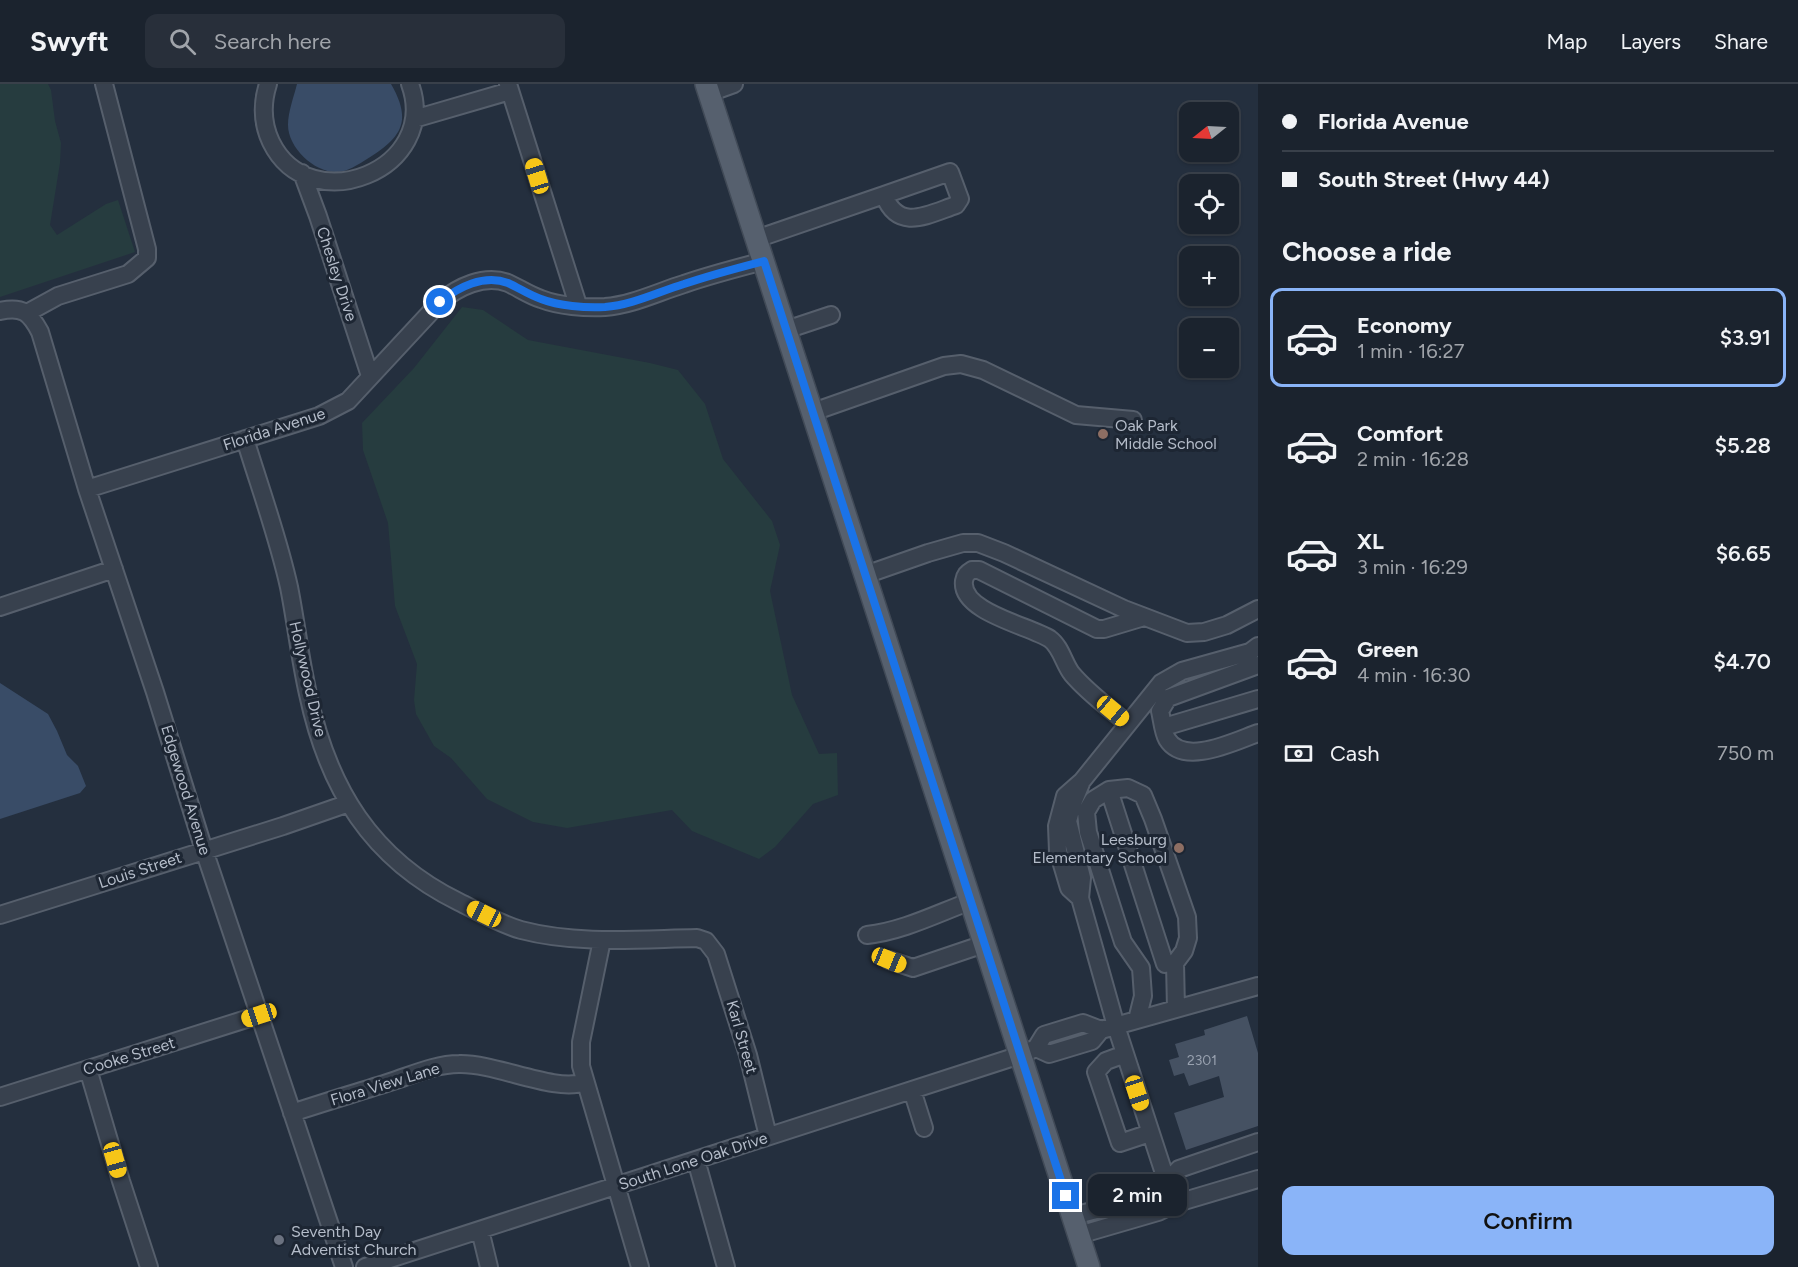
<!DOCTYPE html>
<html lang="en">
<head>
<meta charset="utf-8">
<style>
	:root { --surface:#1b232e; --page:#282f3a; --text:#f1f3f6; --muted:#a0a4aa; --line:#39404a; --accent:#8ab4f8 }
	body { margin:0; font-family:Figtree,sans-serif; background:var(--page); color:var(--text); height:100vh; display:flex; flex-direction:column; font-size:22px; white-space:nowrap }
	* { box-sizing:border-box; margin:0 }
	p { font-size:20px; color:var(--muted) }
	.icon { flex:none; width:33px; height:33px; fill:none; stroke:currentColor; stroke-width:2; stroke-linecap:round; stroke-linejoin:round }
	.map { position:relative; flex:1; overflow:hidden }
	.panel { display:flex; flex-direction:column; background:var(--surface); width:540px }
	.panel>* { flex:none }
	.top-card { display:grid; align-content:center; height:132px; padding:0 24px; background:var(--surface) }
	.needle { width:39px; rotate:252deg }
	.fabs { position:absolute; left:1179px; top:18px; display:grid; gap:12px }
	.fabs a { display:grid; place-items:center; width:60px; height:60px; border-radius:12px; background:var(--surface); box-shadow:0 2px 4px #0004,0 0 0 2px var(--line); font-size:30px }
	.end { position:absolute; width:27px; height:27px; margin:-14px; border:8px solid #1a73e8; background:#fff; box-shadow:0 0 0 3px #fff }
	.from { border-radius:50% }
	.bubble { position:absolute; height:42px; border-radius:12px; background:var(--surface); box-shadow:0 2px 4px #0004,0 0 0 2px var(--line); font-size:20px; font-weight:600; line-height:42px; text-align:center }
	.car { position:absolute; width:18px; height:36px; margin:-18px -9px; border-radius:8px; box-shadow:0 0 4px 2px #0007; background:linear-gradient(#f5c518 24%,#345 0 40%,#f5c518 0 76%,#345 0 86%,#f5c518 0) }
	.top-card b { display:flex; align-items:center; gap:21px; height:57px; font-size:22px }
	.top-card b+b { border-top:2px solid var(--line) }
	.top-card i { width:15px; height:15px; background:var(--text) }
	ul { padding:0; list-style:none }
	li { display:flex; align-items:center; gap:18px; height:99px; margin:0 12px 9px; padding:0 12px; border:3px solid transparent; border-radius:12px }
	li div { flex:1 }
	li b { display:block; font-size:22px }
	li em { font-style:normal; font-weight:600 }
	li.current { border-color:var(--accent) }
	li>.icon { width:54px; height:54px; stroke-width:1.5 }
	h2 { padding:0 24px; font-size:27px; line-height:72px }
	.pay { display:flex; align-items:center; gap:15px; height:66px; padding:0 24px; font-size:22px }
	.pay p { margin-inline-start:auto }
	.button { display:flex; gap:12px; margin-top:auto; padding:12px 24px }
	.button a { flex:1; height:69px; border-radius:12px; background:var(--accent); color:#111; font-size:24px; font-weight:600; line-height:69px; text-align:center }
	header { display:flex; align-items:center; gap:36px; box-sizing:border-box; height:84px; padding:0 30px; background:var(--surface); border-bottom:2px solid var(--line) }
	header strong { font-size:28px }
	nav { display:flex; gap:33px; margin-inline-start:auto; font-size:21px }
	.search { width:420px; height:54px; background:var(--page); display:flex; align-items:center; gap:15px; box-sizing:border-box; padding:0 21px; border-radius:12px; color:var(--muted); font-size:22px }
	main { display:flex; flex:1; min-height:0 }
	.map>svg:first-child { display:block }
	.green { fill:#263c3f }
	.water { fill:#394c67 }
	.building { fill:#455162 }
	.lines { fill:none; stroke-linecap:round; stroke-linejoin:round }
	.minor-casing { stroke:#565f6c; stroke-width:20 }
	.major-casing { stroke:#414a57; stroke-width:24 }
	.minor { stroke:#38414e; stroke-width:16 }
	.major { stroke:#56606e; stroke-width:21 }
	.route { stroke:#1a73e8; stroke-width:8 }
	.education-dot { fill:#8d6e63; stroke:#1d2633; stroke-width:2 }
	.worship-dot { fill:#6b7280; stroke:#1d2633; stroke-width:2 }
	.labels { text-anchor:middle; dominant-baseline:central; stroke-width:6; stroke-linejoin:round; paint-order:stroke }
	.number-label { font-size:14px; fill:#98a1af }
	.street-label { font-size:16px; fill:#b4bcc9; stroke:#1d2633 }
	.poi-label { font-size:16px; fill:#b4bcc9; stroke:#1d2633; text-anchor:start }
</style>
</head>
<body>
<header>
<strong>Swyft</strong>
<div class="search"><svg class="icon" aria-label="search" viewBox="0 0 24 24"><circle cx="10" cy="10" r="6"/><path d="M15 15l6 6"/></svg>Search here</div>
<nav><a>Map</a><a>Layers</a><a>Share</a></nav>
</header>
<main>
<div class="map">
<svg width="1258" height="1183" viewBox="0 0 1258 1183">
	<rect width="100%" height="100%" fill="#242f3e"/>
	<path class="green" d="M0 0H48L51 6 55 37 61 59 60 79 50 141 57 151 106 120 118 116 135 168 0 213Z
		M462 223 483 226 528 256 650 279 678 286 705 320 723 375 772 437 780 461 770 507 792 611 819 670 837 669 838 711 813 720 775 763 759 775 692 747 672 726 567 744 533 738 487 715 451 674 434 662 416 630 414 616 417 580 395 522 388 439 363 366 362 339 414 284Z"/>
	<path class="water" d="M297 0H391C413 38 401 54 367 75 359 80 347 88 337 88 315 89 288 64 288 41 288 28 294 12 297 0Z
		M0 599 48 630 57 647 67 671 78 682 86 702 80 709 0 735Z"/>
	<path class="building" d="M1247 932 1258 969V1042L1186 1066 1174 1029 1224 1013 1219 992 1189 1002 1184 989 1174 992 1169 976 1179 973 1175 960 1205 951 1204 946Z"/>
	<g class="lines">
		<g class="minor-casing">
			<path id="minor" d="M268 0C262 19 262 39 271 58 310 138 441 85 410 0
				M508 0 578 221
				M709 9 734 0
				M414 35 510 7
				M302 89 318 132 370 292
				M756 155 884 111C898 148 927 131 956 121L960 115 950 88 884 111
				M0 227C23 222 30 229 40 248L87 405 155 608 204 766 344 1183
				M27 229 58 212 128 190 147 174V165L104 0
				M786 246 831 231
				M813 328 944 282 961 280 983 286 1076 331 1133 336
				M245 355C260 404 278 453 289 503 296 538 300 575 308 610 328 704 371 775 459 818 479 828 500 840 521 846 578 861 640 855 697 854L706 857 716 870 748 971 768 1052
				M87 405 319 332 348 317 440 218C458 203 484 190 508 199 519 204 529 211 541 215 559 222 585 224 605 223 632 221 658 208 684 200 710 191 737 184 764 177
				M865 491 928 469 963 459H978L1004 469 1124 525 1187 549 1204 548 1227 541 1258 525
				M0 523 114 485
				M1258 581 1168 614 1160 627C1162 635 1163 648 1167 655 1184 683 1235 657 1258 649
				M1127 639C1109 624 1088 609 1072 590 1064 580 1061 563 1050 555 1030 542 960 528 964 497 965 491 967 489 972 486H979L1097 545H1104L1144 533
				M1164 643 1258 615
				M1082 697 1073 719 1068 737 1082 794 1080 814 1116 942 1174 1120
				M1109 706 1165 880
				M1080 814 1069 804 1058 767 1057 742 1065 712 1082 697 1161 599 1182 587 1250 568 1258 562
				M0 831 283 742 349 719
				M867 851C903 847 936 830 971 817
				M602 856 581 958V982L640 1183
				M889 876 913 884 984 860
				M1137 936 1143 912 1141 884 1123 858 1088 748 1086 728 1093 716 1109 706 1128 704 1143 711 1153 735 1187 833 1188 854 1184 867 1175 879 1176 925
				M1036 964 1049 970 1092 957 1101 946 1258 902
				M1125 970 1106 977 1096 988 1120 1059 1150 1049
				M88 985 121 1097 149 1183
				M912 1006 924 1044
				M0 1013 259 931
				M292 1029C325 1018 359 1008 393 997 414 990 437 980 459 980 497 979 554 1009 585 998
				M696 1076 726 1183
				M1073 1132 1104 1124 1145 1105 1166 1099 1179 1085 1258 1058
				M480 1146 489 1183
				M1079 1151 1158 1128 1174 1120 1258 1095
				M365 1183 1020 971 1036 964 1044 951 1083 939 1101 946"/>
		</g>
		<g class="major-casing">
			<path id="major" d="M706 0 1089 1183"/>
		</g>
		<use href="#minor" class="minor"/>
		<use href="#major" class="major"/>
	</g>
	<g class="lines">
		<path class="route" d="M440 218C458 203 484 190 508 199 519 204 529 211 541 215 559 222 585 224 605 223 632 221 658 208 684 200 710 191 737 184 764 177L1066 1112"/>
	</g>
	<g class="education-dot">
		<circle cx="1103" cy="350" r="6"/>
		<circle cx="1179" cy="764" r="6"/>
	</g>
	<circle class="worship-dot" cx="279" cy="1156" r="6"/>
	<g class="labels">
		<g class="number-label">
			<text x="1202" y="976">2301</text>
		</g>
		<g class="street-label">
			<text transform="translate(337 190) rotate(72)">Chesley Drive</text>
			<text transform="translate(274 345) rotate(-18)">Florida Avenue</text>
			<text transform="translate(308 595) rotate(77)">Hollywood Drive</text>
			<text transform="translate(186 706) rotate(73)">Edgewood Avenue</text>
			<text transform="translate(140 786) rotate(-18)">Louis Street</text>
			<text transform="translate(742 953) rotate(74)">Karl Street</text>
			<text transform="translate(129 972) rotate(-17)">Cooke Street</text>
			<text transform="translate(385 1000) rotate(-17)">Flora View Lane</text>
			<text transform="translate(693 1077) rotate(-18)">South Lone Oak Drive</text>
		</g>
		<g class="poi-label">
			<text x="1115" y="341">Oak Park<tspan x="1115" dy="18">Middle School</tspan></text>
			<text x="1167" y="755" text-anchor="end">Leesburg<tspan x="1167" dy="18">Elementary School</tspan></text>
			<text x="291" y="1147">Seventh Day<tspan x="291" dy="18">Adventist Church</tspan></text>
		</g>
	</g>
</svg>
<div class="fabs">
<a><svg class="needle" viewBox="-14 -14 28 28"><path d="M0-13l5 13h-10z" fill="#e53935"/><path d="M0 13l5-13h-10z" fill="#a0a4aa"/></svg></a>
<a><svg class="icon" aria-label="locate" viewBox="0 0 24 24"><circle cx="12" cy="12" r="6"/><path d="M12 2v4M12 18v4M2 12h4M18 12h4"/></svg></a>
<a>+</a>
<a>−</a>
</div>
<i class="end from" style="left:440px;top:218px"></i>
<i class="end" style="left:1066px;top:1112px"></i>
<div class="bubble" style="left:1088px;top:1090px;width:99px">2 min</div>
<i class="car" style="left:537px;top:92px;rotate:343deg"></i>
<i class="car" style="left:1113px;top:627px;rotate:130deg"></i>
<i class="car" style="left:484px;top:830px;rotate:296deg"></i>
<i class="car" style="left:889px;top:876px;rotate:112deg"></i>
<i class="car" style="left:259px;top:931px;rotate:252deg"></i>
<i class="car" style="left:1137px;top:1009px;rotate:162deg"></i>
<i class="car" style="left:115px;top:1076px;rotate:164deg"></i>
</div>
<section class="panel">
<div class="top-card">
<b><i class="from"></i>Florida Avenue</b>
<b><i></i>South Street (Hwy 44)</b>
</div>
<h2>Choose a ride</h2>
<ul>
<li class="current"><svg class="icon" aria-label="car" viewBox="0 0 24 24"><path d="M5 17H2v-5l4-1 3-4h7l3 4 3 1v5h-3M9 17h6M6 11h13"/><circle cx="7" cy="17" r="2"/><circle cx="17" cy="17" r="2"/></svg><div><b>Economy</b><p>1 min · 16:27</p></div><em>$3.91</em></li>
<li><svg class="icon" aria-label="car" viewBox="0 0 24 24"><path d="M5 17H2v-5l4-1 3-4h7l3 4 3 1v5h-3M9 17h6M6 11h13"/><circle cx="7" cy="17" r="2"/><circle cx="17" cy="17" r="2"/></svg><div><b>Comfort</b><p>2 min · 16:28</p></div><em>$5.28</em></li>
<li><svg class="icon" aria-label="car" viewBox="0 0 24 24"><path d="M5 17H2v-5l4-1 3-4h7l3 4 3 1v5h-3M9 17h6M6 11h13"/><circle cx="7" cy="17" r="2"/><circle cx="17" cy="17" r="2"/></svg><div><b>XL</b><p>3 min · 16:29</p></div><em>$6.65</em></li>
<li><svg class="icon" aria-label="car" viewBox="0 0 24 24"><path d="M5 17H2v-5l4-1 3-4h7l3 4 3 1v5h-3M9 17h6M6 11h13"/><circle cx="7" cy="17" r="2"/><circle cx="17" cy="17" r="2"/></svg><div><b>Green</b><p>4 min · 16:30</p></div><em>$4.70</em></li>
</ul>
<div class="pay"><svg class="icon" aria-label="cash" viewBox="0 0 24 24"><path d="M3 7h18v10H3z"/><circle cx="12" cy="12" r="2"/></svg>Cash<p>750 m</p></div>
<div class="button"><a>Confirm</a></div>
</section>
</main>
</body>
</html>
